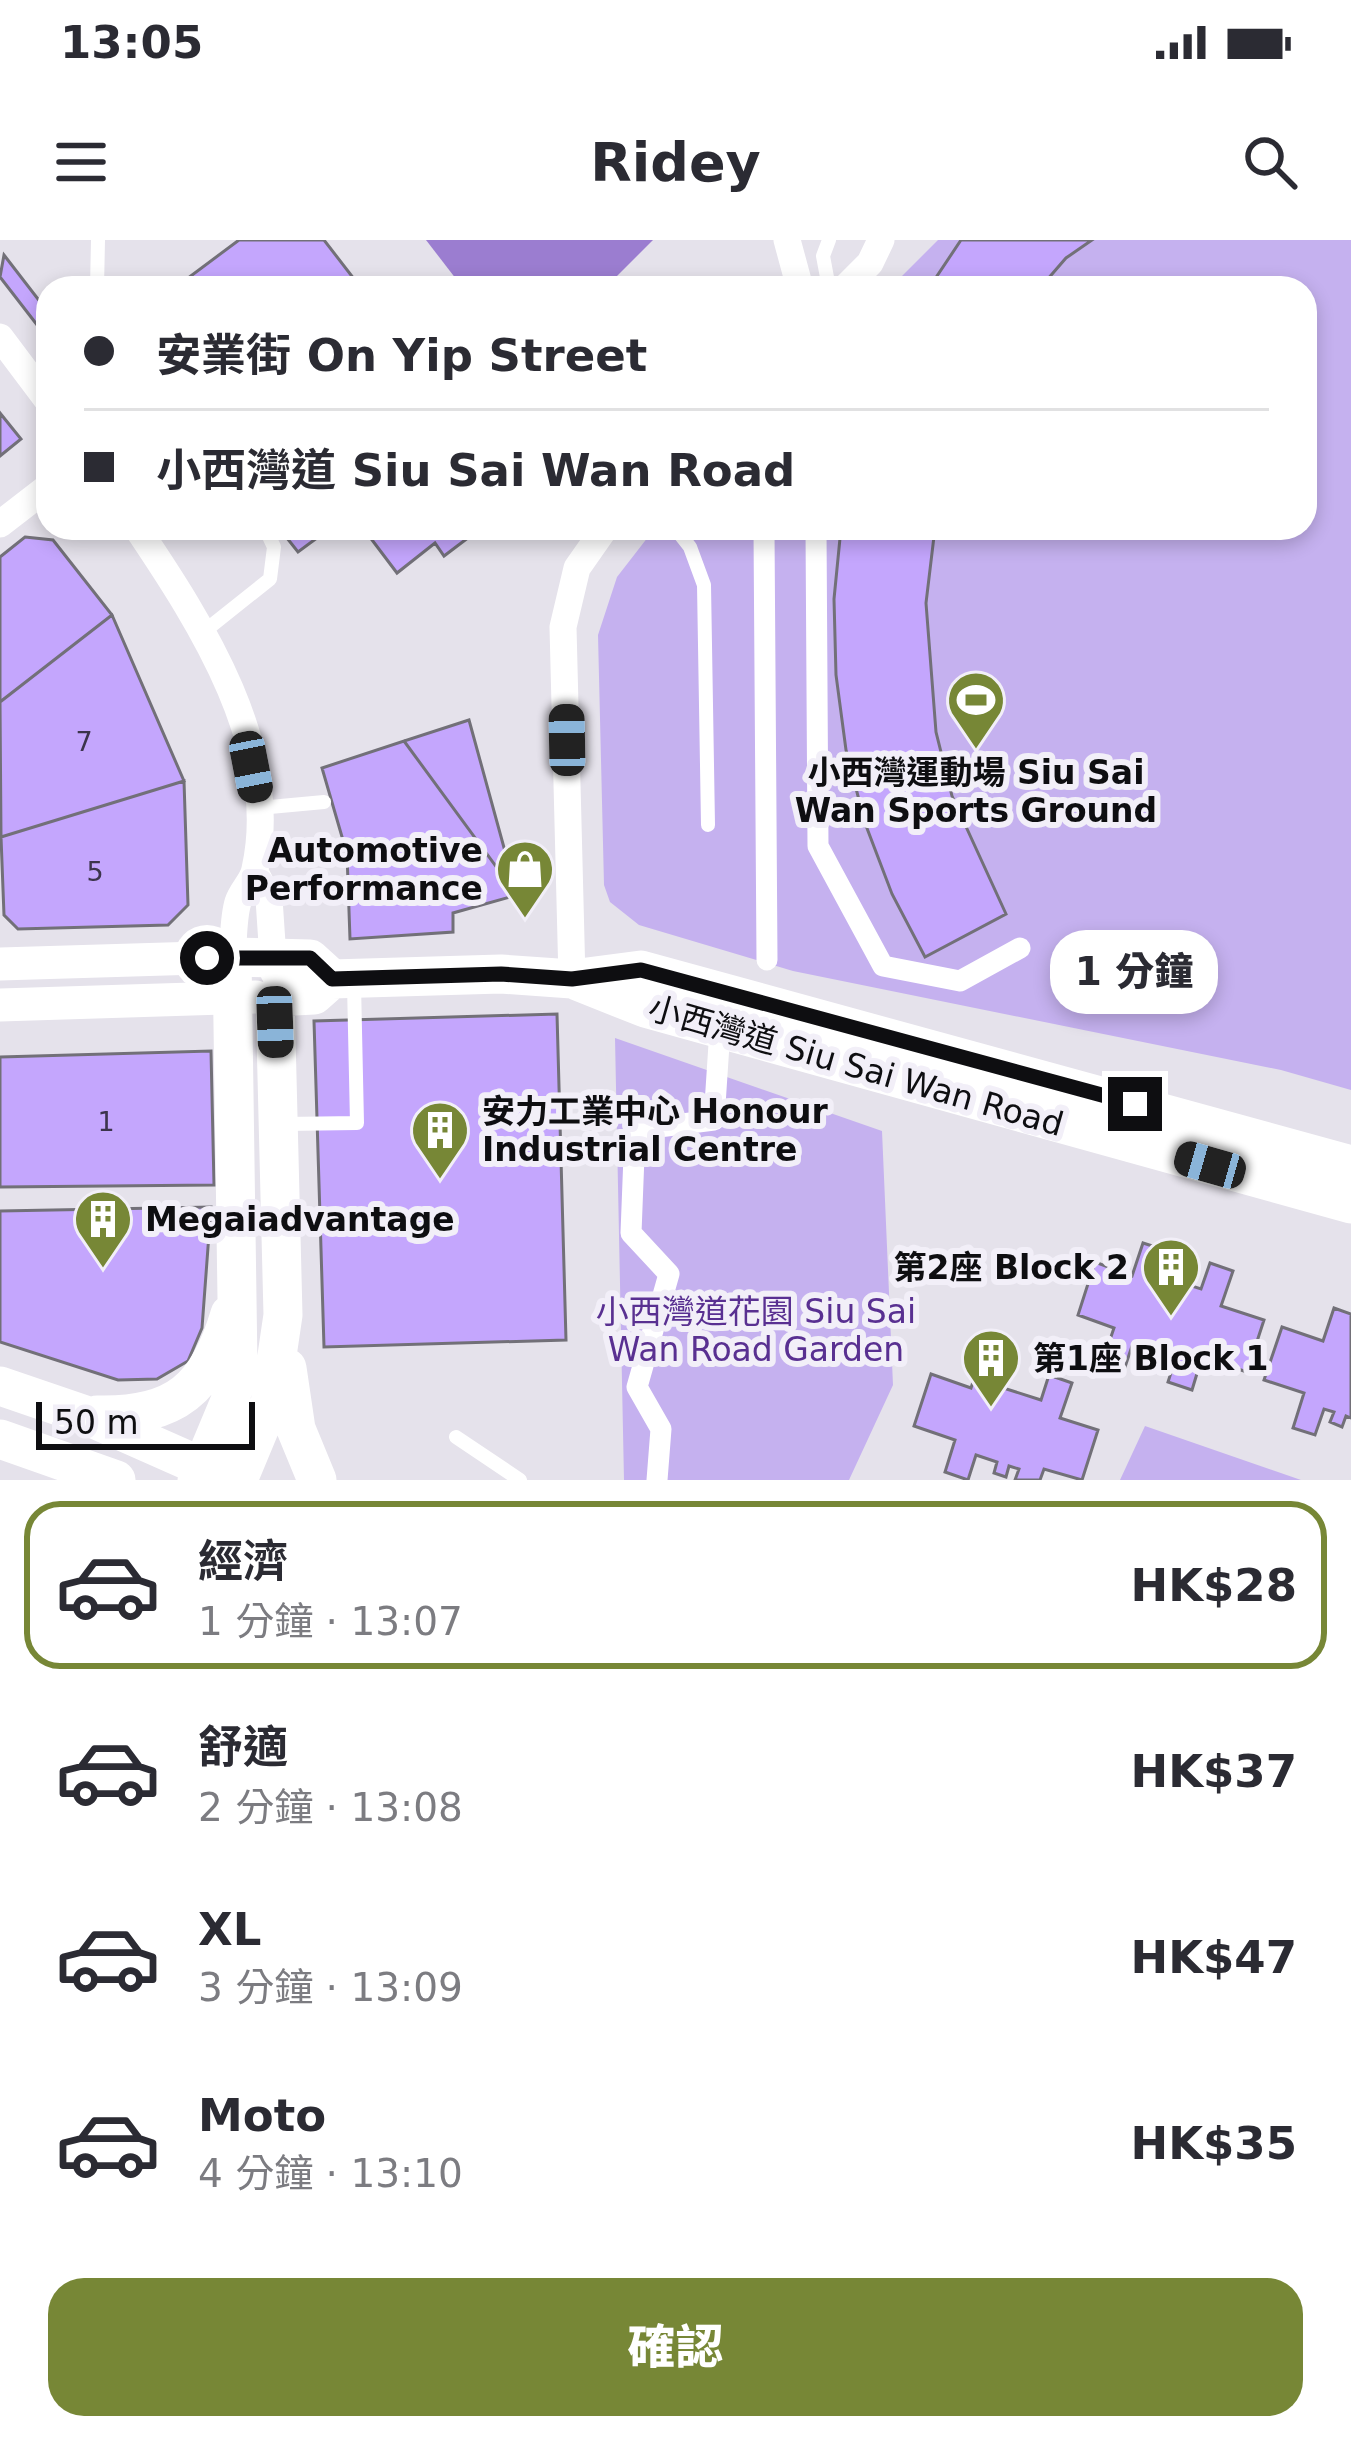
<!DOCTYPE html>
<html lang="zh-TW">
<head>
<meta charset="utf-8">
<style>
	:root { --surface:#fff; --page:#f2f2f3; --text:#2b2b33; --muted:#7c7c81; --line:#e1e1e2; --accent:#778736 }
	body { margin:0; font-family:"DejaVu Sans","Noto Sans TC",sans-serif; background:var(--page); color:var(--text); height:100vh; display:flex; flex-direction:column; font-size:45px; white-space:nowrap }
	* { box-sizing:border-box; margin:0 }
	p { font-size:39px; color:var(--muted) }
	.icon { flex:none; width:66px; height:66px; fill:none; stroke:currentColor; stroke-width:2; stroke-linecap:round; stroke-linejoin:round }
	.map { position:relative; height:1240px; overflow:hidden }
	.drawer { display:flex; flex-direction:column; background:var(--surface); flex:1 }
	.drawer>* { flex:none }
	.top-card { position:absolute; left:36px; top:36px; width:1281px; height:264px; border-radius:36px; box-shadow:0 6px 18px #0003; display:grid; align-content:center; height:264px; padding:0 48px; background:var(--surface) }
	.scale { position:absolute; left:36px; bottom:30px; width:219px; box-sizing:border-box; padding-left:12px; border:6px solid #0e0e11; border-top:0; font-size:33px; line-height:42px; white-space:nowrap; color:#0e0e11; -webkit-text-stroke:9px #f2eff8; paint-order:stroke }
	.end { position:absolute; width:54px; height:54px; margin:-27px; border:15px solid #0e0e11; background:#fff; box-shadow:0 0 0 6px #fff }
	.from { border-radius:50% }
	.bubble { position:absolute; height:84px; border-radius:36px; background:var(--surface); box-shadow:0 6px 18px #0003; font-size:39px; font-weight:800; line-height:84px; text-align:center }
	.car { position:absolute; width:36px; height:72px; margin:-36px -18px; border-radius:15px; box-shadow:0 0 9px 3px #0007; background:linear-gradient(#222 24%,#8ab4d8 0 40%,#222 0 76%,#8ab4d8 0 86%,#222 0) }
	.top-card b { display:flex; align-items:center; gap:42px; height:114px; font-size:45px }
	.top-card b+b { border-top:3px solid var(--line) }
	.top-card i { width:30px; height:30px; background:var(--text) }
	ul { padding:21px 0 0; list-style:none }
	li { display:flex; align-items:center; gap:36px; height:168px; margin:0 24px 18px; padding:0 24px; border:6px solid transparent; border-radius:36px }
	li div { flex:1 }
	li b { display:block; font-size:45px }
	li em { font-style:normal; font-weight:800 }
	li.on { border-color:var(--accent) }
	li>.icon { width:108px; height:108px; stroke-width:1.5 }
	.button { display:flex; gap:24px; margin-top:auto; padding:24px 48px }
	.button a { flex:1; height:138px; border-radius:36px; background:var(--accent); color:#fff; font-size:48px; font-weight:800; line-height:138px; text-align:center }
	.status { display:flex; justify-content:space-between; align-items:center; height:84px; padding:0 60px; background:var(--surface); direction:ltr }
	.status svg { height:33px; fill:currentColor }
	header { display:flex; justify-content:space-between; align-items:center; height:156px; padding:0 48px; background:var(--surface); font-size:54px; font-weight:800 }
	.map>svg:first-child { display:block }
	.green { fill:#c5b1ef }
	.water { fill:#9b7dd0 }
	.building { fill:#c4a6fd; stroke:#727078; stroke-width:3 }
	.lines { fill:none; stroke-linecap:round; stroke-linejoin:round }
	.service { stroke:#fff; stroke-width:14 }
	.pedestrian { stroke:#fff; stroke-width:21 }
	.minor { stroke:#fff; stroke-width:27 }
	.tertiary { stroke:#fff; stroke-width:33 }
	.secondary { stroke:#fff; stroke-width:39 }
	.route { stroke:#0e0e11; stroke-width:15 }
	.labels { text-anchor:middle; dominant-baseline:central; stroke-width:12; stroke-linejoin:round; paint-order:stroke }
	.number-label { font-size:27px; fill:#3c344c }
	.poi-label { font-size:33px; font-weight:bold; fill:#0e0e11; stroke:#f2eff8; text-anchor:start }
	.street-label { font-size:33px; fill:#0e0e11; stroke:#f2eff8 }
	.park-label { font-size:33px; fill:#593091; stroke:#f2eff8 }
</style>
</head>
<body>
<div class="status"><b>13:05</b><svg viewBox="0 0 49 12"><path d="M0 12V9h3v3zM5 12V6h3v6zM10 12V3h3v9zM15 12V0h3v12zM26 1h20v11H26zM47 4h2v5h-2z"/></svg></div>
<header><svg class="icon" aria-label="menu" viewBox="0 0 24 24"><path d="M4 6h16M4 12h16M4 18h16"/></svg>Ridey<svg class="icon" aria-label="search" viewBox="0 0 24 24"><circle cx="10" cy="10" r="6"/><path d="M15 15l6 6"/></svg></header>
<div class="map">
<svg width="1351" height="1240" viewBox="0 0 1351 1240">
	<rect width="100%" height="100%" fill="#e5e2eb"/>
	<path class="green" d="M938 0H1351V850L1281 830 793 731 639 685 610 662 604 645 598 395 617 337 655 288H1305V48H890Z
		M615 798 882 891 893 1145 849 1240H624Z
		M1145 1186 1301 1240H1120Z"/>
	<path class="water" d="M426 0H653L605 48H463Z"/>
	<path class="building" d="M239 0H324L361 48 176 47Z
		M961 0H1092L1066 18 1040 48H929Z
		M4 15 48 72V99L0 37Z
		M0 173 21 199 0 216Z
		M279 288H321L325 292 298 312Z
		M363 288H481L444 316 435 303 397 333Z
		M841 288H935L926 363 936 492 952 556 1006 674 925 717 892 654 865 583 846 510 836 435 834 359Z
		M25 297 53 300 112 375 0 462V317Z
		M112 375 184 541 1 597 0 462Z
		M469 480 517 655 404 501Z
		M404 501 517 655 453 673V692L350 699 347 614 322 528Z
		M184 541 188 665 168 685 18 689 4 675 1 597Z
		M557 774 566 1100 324 1107 314 781Z
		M211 811 214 945 0 947V817Z
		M211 967 202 1088 188 1121 157 1139 118 1140 0 1102V971Z
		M1143 1003 1165 1010 1157 1035 1201 1049 1210 1023 1233 1031 1221 1066 1264 1080 1247 1132 1202 1117 1192 1150 1168 1142 1176 1117 1156 1111 1152 1121 1140 1117 1143 1107 1133 1103 1124 1130 1102 1123 1114 1088 1078 1075 1095 1022 1132 1036Z
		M1334 1068 1351 1074V1178L1346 1176 1342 1187 1330 1182 1334 1172 1324 1169 1315 1195 1293 1188 1304 1153 1264 1140 1282 1087 1323 1101Z
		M983 1112 1006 1120 997 1146 1041 1160 1049 1135 1072 1143 1060 1178 1098 1190 1082 1240 1044 1229 1040 1240H1015L1019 1229 1009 1226 1006 1237 994 1233 997 1222 976 1215 968 1240 945 1232 955 1200 914 1186 931 1134 971 1148Z"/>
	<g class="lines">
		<path class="service" d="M829 0 823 16 829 48
			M97 48 98 0
			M675 288 690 307 704 345 708 585
			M206 390 270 339 274 307 265 288
			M259 568 324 562
			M284 884 357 883 354 744
			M456 1197 520 1240"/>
		<path class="pedestrian" d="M742 288 816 289
			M816 288 818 606 883 726 960 741 1020 708
			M764 290 767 720
			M657 1240 661 1189 637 1147 669 1034 631 993 635 890 714 880 720 789"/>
		<path class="minor" d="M787 0 800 48
			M845 48 870 23 881 0
			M0 97 48 161
			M0 284 48 247
			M137 288C201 383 282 508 255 629 253 641 242 650 238 662 233 678 234 700 232 717
			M255 632 269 659 274 733
			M572 739 563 387 577 328 605 288"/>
		<path class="tertiary" d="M0 724 232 717
			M0 765 256 757"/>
		<path class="secondary" d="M577 741 645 768 1351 964
			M287 1128 296 1189 317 1240
			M0 1146 85 1175 223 1236
			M97 1175C176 1177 208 1149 230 1074
			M0 1199 116 1240
			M197 1240 230 1161 238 1127 232 717 310 719 332 739 501 734 572 739 641 730 1351 925
			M238 1240 270 1163 283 1075 275 757 314 755 332 739"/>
	</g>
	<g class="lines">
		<path class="route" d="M207 718H310L332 739 501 734 572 739 641 730 1135 864"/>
	</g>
	<defs>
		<g id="stadium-pin" transform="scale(3)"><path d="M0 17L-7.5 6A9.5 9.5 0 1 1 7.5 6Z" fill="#778736" stroke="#f2eff8"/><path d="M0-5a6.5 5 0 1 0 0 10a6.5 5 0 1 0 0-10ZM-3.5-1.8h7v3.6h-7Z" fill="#fff"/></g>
		<g id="shop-pin" transform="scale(3)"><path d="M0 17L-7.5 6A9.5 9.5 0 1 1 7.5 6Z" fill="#778736" stroke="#f2eff8"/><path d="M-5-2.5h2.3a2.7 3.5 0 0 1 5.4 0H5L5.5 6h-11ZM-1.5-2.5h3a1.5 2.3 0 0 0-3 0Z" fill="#fff"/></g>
		<g id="building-pin" transform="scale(3)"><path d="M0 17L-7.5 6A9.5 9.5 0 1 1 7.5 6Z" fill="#778736" stroke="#f2eff8"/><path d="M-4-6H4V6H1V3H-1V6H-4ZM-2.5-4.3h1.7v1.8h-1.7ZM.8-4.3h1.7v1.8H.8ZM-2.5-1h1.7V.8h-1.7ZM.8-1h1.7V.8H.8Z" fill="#fff"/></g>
	</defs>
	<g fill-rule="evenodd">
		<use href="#stadium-pin" x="976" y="460"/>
		<use href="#shop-pin" x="525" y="629"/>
		<use href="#building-pin" x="440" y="890"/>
		<use href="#building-pin" x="103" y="979"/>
		<use href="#building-pin" x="1171" y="1027"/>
		<use href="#building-pin" x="991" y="1118"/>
	</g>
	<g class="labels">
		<g class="number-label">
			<text x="84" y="501">7</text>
			<text x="95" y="631">5</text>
			<text x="106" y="881">1</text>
		</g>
		<g class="poi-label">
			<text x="976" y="532" text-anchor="middle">小西灣運動場 Siu Sai<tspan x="976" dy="38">Wan Sports Ground</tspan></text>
			<text x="483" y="610" text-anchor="end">Automotive<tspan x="483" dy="38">Performance</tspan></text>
			<text x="482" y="871">安力工業中心 Honour<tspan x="482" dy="38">Industrial Centre</tspan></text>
			<text x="145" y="979">Megaiadvantage</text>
			<text x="1129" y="1027" text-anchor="end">第2座 Block 2</text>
			<text x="1033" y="1118">第1座 Block 1</text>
		</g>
		<g class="street-label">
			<text transform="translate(856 826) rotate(16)">小西灣道 Siu Sai Wan Road</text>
		</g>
		<g class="park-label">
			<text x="756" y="1071">小西灣道花園 Siu Sai<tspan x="756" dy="38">Wan Road Garden</tspan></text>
		</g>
	</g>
</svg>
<div class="scale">50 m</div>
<i class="end from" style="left:207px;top:718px"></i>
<i class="end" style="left:1135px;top:864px"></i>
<div class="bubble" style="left:1050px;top:690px;width:168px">1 分鐘</div>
<i class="car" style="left:567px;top:500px;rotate:359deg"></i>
<i class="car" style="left:251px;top:527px;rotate:169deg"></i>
<i class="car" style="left:275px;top:782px;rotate:178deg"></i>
<i class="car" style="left:1210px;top:925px;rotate:286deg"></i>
<div class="top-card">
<b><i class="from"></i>安業街 On Yip Street</b>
<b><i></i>小西灣道 Siu Sai Wan Road</b>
</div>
</div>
<section class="drawer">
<ul>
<li class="on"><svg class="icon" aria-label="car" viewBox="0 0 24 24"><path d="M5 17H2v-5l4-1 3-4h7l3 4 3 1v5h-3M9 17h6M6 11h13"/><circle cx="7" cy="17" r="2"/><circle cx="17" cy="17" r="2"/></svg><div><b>經濟</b><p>1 分鐘 · 13:07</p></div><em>HK$28</em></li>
<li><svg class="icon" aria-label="car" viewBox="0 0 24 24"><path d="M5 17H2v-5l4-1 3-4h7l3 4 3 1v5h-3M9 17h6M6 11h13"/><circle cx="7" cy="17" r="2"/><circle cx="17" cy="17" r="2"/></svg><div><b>舒適</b><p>2 分鐘 · 13:08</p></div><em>HK$37</em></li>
<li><svg class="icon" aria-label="car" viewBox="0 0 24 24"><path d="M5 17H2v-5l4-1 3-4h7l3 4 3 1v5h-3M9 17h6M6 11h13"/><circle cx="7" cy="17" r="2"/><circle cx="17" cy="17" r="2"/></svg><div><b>XL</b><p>3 分鐘 · 13:09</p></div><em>HK$47</em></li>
<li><svg class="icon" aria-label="car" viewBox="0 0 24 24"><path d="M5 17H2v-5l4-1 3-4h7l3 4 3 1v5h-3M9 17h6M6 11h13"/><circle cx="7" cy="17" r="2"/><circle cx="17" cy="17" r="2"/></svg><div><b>Moto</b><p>4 分鐘 · 13:10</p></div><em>HK$35</em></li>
</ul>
<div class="button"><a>確認</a></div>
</section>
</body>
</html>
